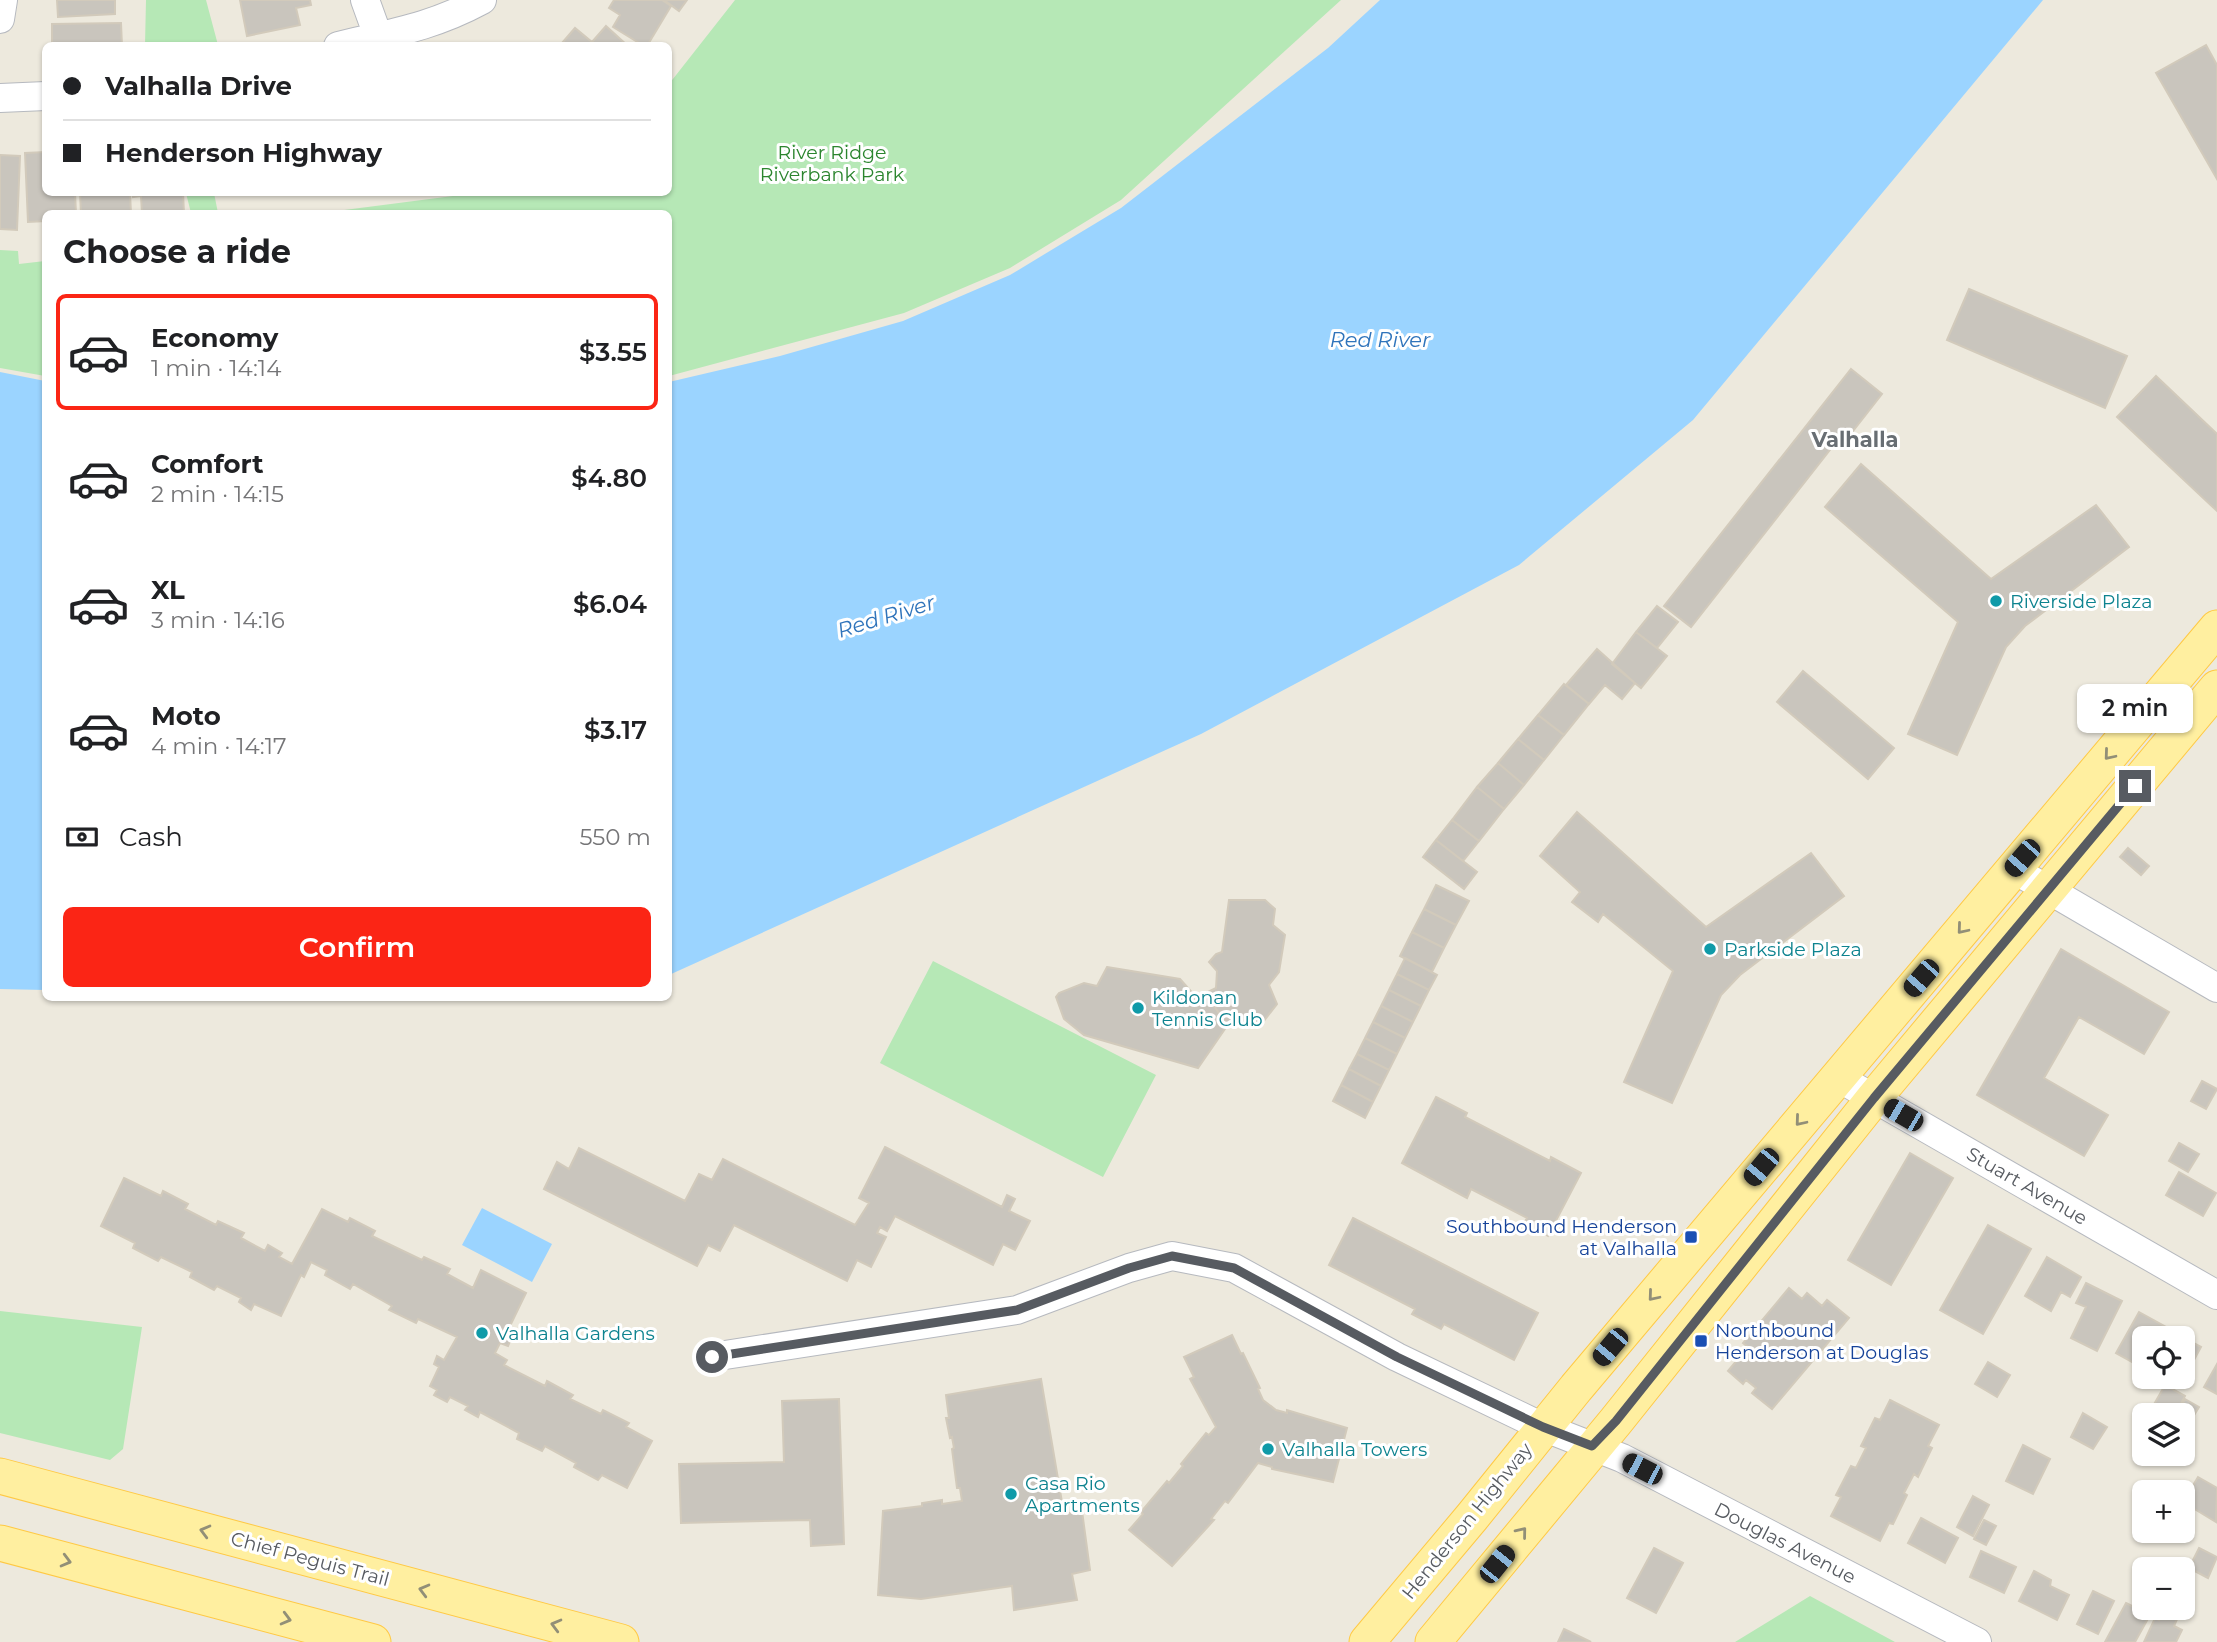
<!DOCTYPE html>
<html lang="en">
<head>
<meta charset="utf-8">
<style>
	:root { --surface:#fff; --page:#f2f2f2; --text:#202124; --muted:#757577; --line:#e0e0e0; --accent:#fb2515 }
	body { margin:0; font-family:Montserrat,sans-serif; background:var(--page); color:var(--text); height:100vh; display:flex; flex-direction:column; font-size:26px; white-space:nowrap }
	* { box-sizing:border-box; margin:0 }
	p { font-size:23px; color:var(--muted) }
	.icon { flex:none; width:38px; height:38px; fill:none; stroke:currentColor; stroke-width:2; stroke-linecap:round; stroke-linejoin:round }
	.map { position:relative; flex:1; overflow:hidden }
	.sheet { position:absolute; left:42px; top:210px; width:630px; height:791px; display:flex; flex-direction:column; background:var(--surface); border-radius:10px; box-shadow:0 2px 5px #0004 }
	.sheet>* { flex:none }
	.top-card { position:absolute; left:42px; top:42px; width:630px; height:154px; border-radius:10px; box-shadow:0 2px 5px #0004; display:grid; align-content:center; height:154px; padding:0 21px; background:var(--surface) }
	.buttons { position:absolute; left:2132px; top:1326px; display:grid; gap:14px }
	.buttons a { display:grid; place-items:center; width:63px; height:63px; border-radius:10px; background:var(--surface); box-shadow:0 2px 5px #0004; font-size:35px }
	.end { position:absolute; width:32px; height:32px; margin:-16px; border:9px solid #575b61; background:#fff; box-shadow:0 0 0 4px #fff }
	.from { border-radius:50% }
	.bubble { position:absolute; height:49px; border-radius:10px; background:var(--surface); box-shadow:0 2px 5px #0004; font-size:23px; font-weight:600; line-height:49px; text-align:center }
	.car { position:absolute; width:21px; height:42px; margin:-21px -10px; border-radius:9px; box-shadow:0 0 5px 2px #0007; background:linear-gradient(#222 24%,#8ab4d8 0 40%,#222 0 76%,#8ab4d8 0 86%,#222 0) }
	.top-card b { display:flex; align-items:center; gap:24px; height:66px; font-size:26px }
	.top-card b+b { border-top:2px solid var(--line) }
	.top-card i { width:18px; height:18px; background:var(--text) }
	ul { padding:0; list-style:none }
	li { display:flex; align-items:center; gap:21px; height:116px; margin:0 14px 10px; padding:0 7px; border:4px solid transparent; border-radius:10px }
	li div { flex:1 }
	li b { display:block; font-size:26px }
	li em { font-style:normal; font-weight:600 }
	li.current { border-color:var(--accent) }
	li>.icon { width:63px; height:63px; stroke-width:1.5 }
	h2 { padding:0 21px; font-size:32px; line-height:84px }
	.pay { display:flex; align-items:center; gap:18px; height:77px; padding:0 21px; font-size:26px }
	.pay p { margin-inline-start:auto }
	.cta { display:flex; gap:14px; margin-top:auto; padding:14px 21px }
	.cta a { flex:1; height:80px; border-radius:10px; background:var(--accent); color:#fff; font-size:28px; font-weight:600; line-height:80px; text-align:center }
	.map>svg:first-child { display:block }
	.green { fill:#b6e8b6 }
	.water { fill:#9bd4ff }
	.building { fill:#c9c5bd; stroke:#d2cabb; stroke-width:2 }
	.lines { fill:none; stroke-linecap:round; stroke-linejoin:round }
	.minor-casing { stroke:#b6b9bf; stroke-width:30 }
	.major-casing { stroke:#ffc944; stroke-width:37 }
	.minor { stroke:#fff; stroke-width:28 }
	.major { stroke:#ffefa0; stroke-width:35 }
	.oneway { stroke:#928f77 }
	.route { stroke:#575b61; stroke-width:9 }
	.culture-dot { fill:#0f9aa8; stroke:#fff; stroke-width:2.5 }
	.transit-dot { fill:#1a4fb4; stroke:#fff; stroke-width:2.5 }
	.labels { text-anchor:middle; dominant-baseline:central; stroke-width:6; stroke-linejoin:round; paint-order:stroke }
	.park-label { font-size:19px; fill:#2b852e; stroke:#fff }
	.culture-label { font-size:19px; fill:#0d838f; stroke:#fff; text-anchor:start }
	.street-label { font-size:19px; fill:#575b61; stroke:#fff }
	.transit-label { font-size:19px; fill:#164399; stroke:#fff; text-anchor:end }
	.water-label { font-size:21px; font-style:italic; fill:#2f74bb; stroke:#fff }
	.neighbourhood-label { font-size:21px; font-weight:bold; fill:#686e73; stroke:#fff }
</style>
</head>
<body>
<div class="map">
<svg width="2217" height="1642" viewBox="0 0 2217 1642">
	<rect width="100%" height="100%" fill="#ede9dd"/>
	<path class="green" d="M146 0H206L218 45H145Z
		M735 0H1341L1121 200 1010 268 904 313 669 376 668 214 321 213 484 192H668L669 84Z
		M186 193H214L218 213H191Z
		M0 250 18 251 19 264 45 261V376L0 368Z
		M933 961 1156 1075 1103 1177 880 1063Z
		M0 1311 142 1327 123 1449 110 1460 0 1433Z
		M1810 1596 1895 1642H1735Z"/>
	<path class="water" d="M1380 0H2043L1693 420 1519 565 1201 734 669 975V382L780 356 903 321 1010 275 1121 208 1328 48Z
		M0 372 45 381V990L0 989Z
		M482 1208 552 1244 532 1282 462 1245Z"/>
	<path class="building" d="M57 0H115V14L58 17Z
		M240 0H310L311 5 296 8 300 25 247 36Z
		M614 0H662L671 6 647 46H644L613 27 620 15 609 8Z
		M664 0H687L679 11Z
		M121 23 122 46H52V24Z
		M606 26 628 46H565L562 43 575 28 592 42Z
		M2206 45 2217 65V179L2156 73Z
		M46 152V192H75L76 214H46V221L28 222 25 153Z
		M0 155 20 156 17 230 0 229Z
		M80 192H130L131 214H81Z
		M133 192H183L184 214H142L141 196 133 197Z
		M1969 289 2127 356 2105 408 1947 340Z
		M1851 369 1882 394 1842 445 1837 441 1691 627 1664 606Z
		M2156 376 2217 434V511L2117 417Z
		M1861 464 1991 579 2096 505 2129 547 2025 626 2006 647 1957 755 1908 734 1958 622 1825 507Z
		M1657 606 1678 622 1657 648 1636 632Z
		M1636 632 1667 656 1641 688 1612 664Z
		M1597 649 1635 683 1622 699 1605 685 1589 704 1566 685Z
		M1803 671 1894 748 1868 779 1777 702Z
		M1564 684 1589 704 1564 735 1538 715Z
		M1538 715 1564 735 1544 760 1518 739Z
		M1518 739 1544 760 1524 785 1498 763Z
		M1498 763 1524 785 1504 809 1477 787Z
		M1477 787 1504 809 1479 841 1452 820Z
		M1577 812 1706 927 1811 853 1844 896 1740 975 1721 995 1672 1103 1624 1082 1673 971 1603 914 1598 922 1572 902 1580 892 1540 856Z
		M1452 820 1479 841 1463 861 1436 840Z
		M1436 840 1477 872 1464 889 1423 857Z
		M2128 848 2149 866 2141 875 2120 857Z
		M1436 885 1469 901 1456 925 1424 909Z
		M1229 900H1265L1275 909 1273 925 1285 935 1279 972 1269 985 1277 1004 1260 1026 1238 1022 1227 1026 1206 993 1216 988 1217 971 1209 962 1216 954 1222 952Z
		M1424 909 1456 925 1444 948 1412 932Z
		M1412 932 1444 948 1432 972 1400 956Z
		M2061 949 2169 1012 2144 1054 2079 1017 2044 1078 2108 1115 2084 1156 1977 1095Z
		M1405 958 1437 975 1429 990 1397 974Z
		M1107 967 1180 979 1196 997 1206 993 1227 1026 1198 1068 1084 1035 1064 1019 1056 997 1059 993 1084 983 1097 986Z
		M1397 974 1429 990 1421 1006 1389 990Z
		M1389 990 1421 1006 1413 1022 1381 1006Z
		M1381 1006 1413 1022 1405 1038 1373 1022Z
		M1373 1022 1405 1038 1397 1054 1365 1038Z
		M1365 1038 1397 1054 1389 1070 1357 1054Z
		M1357 1054 1389 1070 1381 1086 1349 1069Z
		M1349 1069 1381 1086 1373 1102 1341 1085Z
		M2202 1081 2217 1089 2206 1109 2191 1101Z
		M1341 1085 1373 1102 1365 1118 1333 1101Z
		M1436 1097 1467 1113 1465 1117 1550 1161 1551 1157 1581 1173 1548 1236 1524 1223 1527 1218 1471 1189 1467 1198 1402 1163Z
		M2179 1143 2199 1154 2188 1172 2169 1161Z
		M885 1147 1002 1207 1007 1195 1015 1199 1009 1211 1030 1221 1015 1250 1003 1244 993 1265 895 1216 887 1231 880 1227 877 1233 886 1237 871 1267 857 1260 847 1281 734 1225 720 1251 708 1245 697 1266 544 1189 557 1162 569 1169 579 1148 685 1201 699 1174 712 1180 723 1159 855 1225 869 1203 859 1198Z
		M1910 1153 1953 1178 1891 1285 1848 1260Z
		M2179 1172 2216 1193 2203 1216 2166 1195Z
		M124 1178 161 1196 163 1191 188 1204 185 1209 216 1225 218 1221 244 1233 241 1238 265 1251 268 1245 282 1253 279 1257 292 1264 322 1209 348 1222 350 1218 375 1231 372 1236 422 1260 424 1257 450 1269 447 1274 473 1288 481 1270 526 1293 509 1328 515 1330 508 1346 500 1343 495 1353 507 1360 504 1365 545 1386 547 1381 573 1395 570 1399 601 1414 603 1410 629 1423 626 1427 652 1441 627 1488 602 1475 598 1480 574 1467 576 1463 545 1446 542 1451 517 1439 519 1433 480 1412 478 1417 465 1410 468 1406 450 1397 447 1402 434 1395 437 1390 430 1386 439 1367 434 1364 437 1356 444 1360 457 1337 418 1319 416 1323 389 1310 392 1306 353 1284 350 1289 325 1275 327 1270 311 1262 304 1277 301 1275 281 1316 254 1304 251 1310 239 1302 241 1298 217 1286 214 1290 190 1277 192 1272 161 1257 158 1261 133 1248 135 1243 101 1226Z
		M1353 1218 1538 1313 1514 1360 1444 1324 1441 1329 1412 1314 1415 1309 1329 1265Z
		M1988 1225 2031 1249 1983 1334 1940 1310Z
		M2047 1257 2081 1277 2070 1297 2061 1292 2051 1311 2025 1296Z
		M2086 1283 2122 1301 2097 1351 2071 1338 2086 1307 2076 1303Z
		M1789 1288 1802 1299 1807 1293 1822 1306 1827 1300 1849 1318 1772 1409 1752 1393 1756 1388 1746 1380 1743 1384 1728 1371 1748 1347 1743 1343Z
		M2139 1312 2166 1327 2160 1339H2144L2143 1368 2116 1353Z
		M2171 1331 2201 1347 2186 1375 2182 1373V1339H2167Z
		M1232 1335 1241 1354 1243 1353 1260 1388 1258 1389 1263 1400 1276 1410 1287 1413V1410L1347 1428 1333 1482 1272 1469V1467L1258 1463 1228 1503 1225 1501 1211 1519 1214 1520 1172 1566 1129 1530 1143 1514 1141 1512 1167 1481 1169 1483 1183 1466 1181 1464 1206 1433 1209 1435 1216 1427 1190 1379 1194 1377 1184 1357Z
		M1988 1362 2010 1375 1997 1397 1975 1384Z
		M2217 1364V1394L2204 1387Z
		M1041 1379 1064 1514 1082 1511 1090 1570 1072 1574 1077 1600 1014 1610 1012 1586 921 1599 878 1595 883 1511 922 1506V1503L942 1500V1504L962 1501 960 1488H957L952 1449 954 1448 952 1437 950 1438 946 1418H949L946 1395Z
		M2165 1385 2185 1396 2174 1416 2153 1406Z
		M839 1399 844 1544 811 1546 810 1520 681 1523 679 1464 784 1462 782 1401Z
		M2185 1399 2199 1407 2188 1425 2182 1422V1416H2176Z
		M1890 1400 1939 1425 1928 1446 1932 1448 1918 1477 1914 1474 1904 1493 1907 1495 1893 1524 1889 1523 1880 1541 1831 1516 1841 1497 1836 1495 1851 1466 1856 1468 1866 1448 1861 1446 1875 1418 1880 1420Z
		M2083 1413 2107 1427 2093 1449 2071 1437Z
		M2023 1445 2050 1459 2033 1494 2006 1481Z
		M2198 1477 2217 1488 2216 1522 2183 1502Z
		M1973 1496 1989 1505 1973 1536 1957 1527Z
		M1921 1518 1958 1538 1945 1563 1908 1543Z
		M1984 1520 1996 1526 1986 1545 1974 1539Z
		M1654 1548 1683 1563 1656 1613 1627 1598Z
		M2199 1548 2217 1557 2208 1578 2189 1568Z
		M1981 1551 2016 1567 2004 1593 1970 1577Z
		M2034 1571 2051 1580 2050 1586 2069 1595 2057 1620 2019 1601Z
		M2093 1591 2114 1601 2098 1634 2077 1624Z
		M2126 1603 2150 1615 2135 1642H2105Z
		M2163 1610 2178 1617 2174 1626 2182 1630 2176 1642H2144L2155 1618 2159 1620Z
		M1564 1629 1591 1642H1558Z"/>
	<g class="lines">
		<g class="minor-casing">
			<path id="minor" d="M365 0 378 36
				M0 19 3 0
				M338 46C392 33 432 27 482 0
				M0 98 46 96
				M2013 869 2217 988
				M1837 1077 2217 1295
				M712 1357 1017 1310 1129 1268 1172 1256 1234 1268 1397 1357 1543 1427 1622 1458 1977 1642"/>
		</g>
		<g class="major-casing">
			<path id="major" d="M0 1476 621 1642
				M0 1543 373 1642
				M1367 1642 1472 1517 1576 1388 2217 628
				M1433 1642 1616 1421 1874 1098 2217 688"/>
		</g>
		<use href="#minor" class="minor"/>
		<use href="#major" class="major"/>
	</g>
	<defs><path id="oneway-chevron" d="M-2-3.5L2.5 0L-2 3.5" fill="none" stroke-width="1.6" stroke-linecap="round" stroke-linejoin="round" transform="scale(1.75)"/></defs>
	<g class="oneway">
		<use href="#oneway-chevron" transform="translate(2109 755) rotate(130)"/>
		<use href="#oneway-chevron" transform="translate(1962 929) rotate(130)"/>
		<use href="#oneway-chevron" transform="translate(1800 1121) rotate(130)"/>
		<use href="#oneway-chevron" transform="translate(1653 1296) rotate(130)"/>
		<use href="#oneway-chevron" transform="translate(205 1531) rotate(-165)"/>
		<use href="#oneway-chevron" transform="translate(1522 1532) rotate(-51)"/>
		<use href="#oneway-chevron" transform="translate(66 1561) rotate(15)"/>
		<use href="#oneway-chevron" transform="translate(424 1590) rotate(-165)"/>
		<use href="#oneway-chevron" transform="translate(286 1619) rotate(15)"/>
		<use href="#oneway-chevron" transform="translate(556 1625) rotate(-165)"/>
	</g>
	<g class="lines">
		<path class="route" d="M712 1357 1017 1310 1129 1268 1172 1256 1234 1268 1397 1357 1543 1427 1592 1446 1616 1421 1874 1098 2135 786"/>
	</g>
	<g class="culture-dot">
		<circle cx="1996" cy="601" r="7"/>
		<circle cx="1710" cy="949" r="7"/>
		<circle cx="1138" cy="1008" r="7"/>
		<circle cx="482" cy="1333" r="7"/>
		<circle cx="1268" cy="1449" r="7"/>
		<circle cx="1011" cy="1494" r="7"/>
	</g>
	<g class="transit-dot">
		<rect x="1684" y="1230" width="14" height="14" rx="3.5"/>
		<rect x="1694" y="1334" width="14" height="14" rx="3.5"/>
	</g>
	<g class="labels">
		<g class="park-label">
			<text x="832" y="152">River Ridge<tspan x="832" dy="22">Riverbank Park</tspan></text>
		</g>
		<g class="culture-label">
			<text x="2010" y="601">Riverside Plaza</text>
			<text x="1724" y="949">Parkside Plaza</text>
			<text x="1152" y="997">Kildonan<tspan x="1152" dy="22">Tennis Club</tspan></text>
			<text x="496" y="1333">Valhalla Gardens</text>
			<text x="1282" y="1449">Valhalla Towers</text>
			<text x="1025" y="1483">Casa Rio<tspan x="1025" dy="22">Apartments</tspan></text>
		</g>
		<g class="street-label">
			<text transform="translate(2027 1186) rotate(30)">Stuart Avenue</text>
			<text transform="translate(1467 1521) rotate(-51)">Henderson Highway</text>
			<text transform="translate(1785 1543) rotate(27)">Douglas Avenue</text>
			<text transform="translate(310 1559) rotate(15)">Chief Peguis Trail</text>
		</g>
		<g class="transit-label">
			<text x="1677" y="1226">Southbound Henderson<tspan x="1677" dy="22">at Valhalla</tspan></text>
			<text x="1715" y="1330" text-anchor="start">Northbound<tspan x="1715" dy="22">Henderson at Douglas</tspan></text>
		</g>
		<g class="water-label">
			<text x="1380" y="339">Red River</text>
			<text transform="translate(886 616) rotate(-17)">Red River</text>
		</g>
		<g class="neighbourhood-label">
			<text x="1855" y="439">Valhalla</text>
		</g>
	</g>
</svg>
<div class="buttons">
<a><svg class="icon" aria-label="locate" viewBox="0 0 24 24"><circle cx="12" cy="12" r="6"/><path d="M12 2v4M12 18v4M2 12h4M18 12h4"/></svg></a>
<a><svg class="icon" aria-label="layers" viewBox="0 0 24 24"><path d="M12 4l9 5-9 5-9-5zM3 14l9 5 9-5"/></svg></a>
<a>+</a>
<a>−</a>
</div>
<i class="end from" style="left:712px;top:1357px"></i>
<i class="end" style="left:2135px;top:786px"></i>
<div class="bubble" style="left:2077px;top:684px;width:116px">2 min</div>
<i class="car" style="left:2022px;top:858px;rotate:221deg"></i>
<i class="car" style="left:1921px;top:978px;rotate:221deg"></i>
<i class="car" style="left:1903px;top:1115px;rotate:300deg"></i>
<i class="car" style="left:1761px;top:1167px;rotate:220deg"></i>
<i class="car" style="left:1610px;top:1347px;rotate:220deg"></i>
<i class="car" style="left:1642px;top:1469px;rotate:297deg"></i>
<i class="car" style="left:1497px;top:1564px;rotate:39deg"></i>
<div class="top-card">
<b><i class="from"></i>Valhalla Drive</b>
<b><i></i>Henderson Highway</b>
</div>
<section class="sheet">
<h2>Choose a ride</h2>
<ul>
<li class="current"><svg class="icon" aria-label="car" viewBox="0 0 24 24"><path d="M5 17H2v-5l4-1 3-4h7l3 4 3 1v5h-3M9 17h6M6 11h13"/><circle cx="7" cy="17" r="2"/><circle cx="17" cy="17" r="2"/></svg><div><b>Economy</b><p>1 min · 14:14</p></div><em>$3.55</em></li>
<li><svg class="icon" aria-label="car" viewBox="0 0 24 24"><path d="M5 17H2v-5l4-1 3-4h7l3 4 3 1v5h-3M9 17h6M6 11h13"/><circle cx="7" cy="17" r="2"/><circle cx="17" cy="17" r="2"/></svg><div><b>Comfort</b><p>2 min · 14:15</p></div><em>$4.80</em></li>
<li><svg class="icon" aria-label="car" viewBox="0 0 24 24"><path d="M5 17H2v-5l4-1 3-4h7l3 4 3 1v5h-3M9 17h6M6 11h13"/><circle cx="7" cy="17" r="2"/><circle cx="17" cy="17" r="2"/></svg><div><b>XL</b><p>3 min · 14:16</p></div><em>$6.04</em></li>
<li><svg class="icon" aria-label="car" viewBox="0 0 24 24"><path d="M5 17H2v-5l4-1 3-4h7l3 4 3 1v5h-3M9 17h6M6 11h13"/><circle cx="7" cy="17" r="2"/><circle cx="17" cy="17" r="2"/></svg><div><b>Moto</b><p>4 min · 14:17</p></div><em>$3.17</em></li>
</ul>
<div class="pay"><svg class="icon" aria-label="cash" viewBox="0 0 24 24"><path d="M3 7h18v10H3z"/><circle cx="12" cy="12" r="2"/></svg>Cash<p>550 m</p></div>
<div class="cta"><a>Confirm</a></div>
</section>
</div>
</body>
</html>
